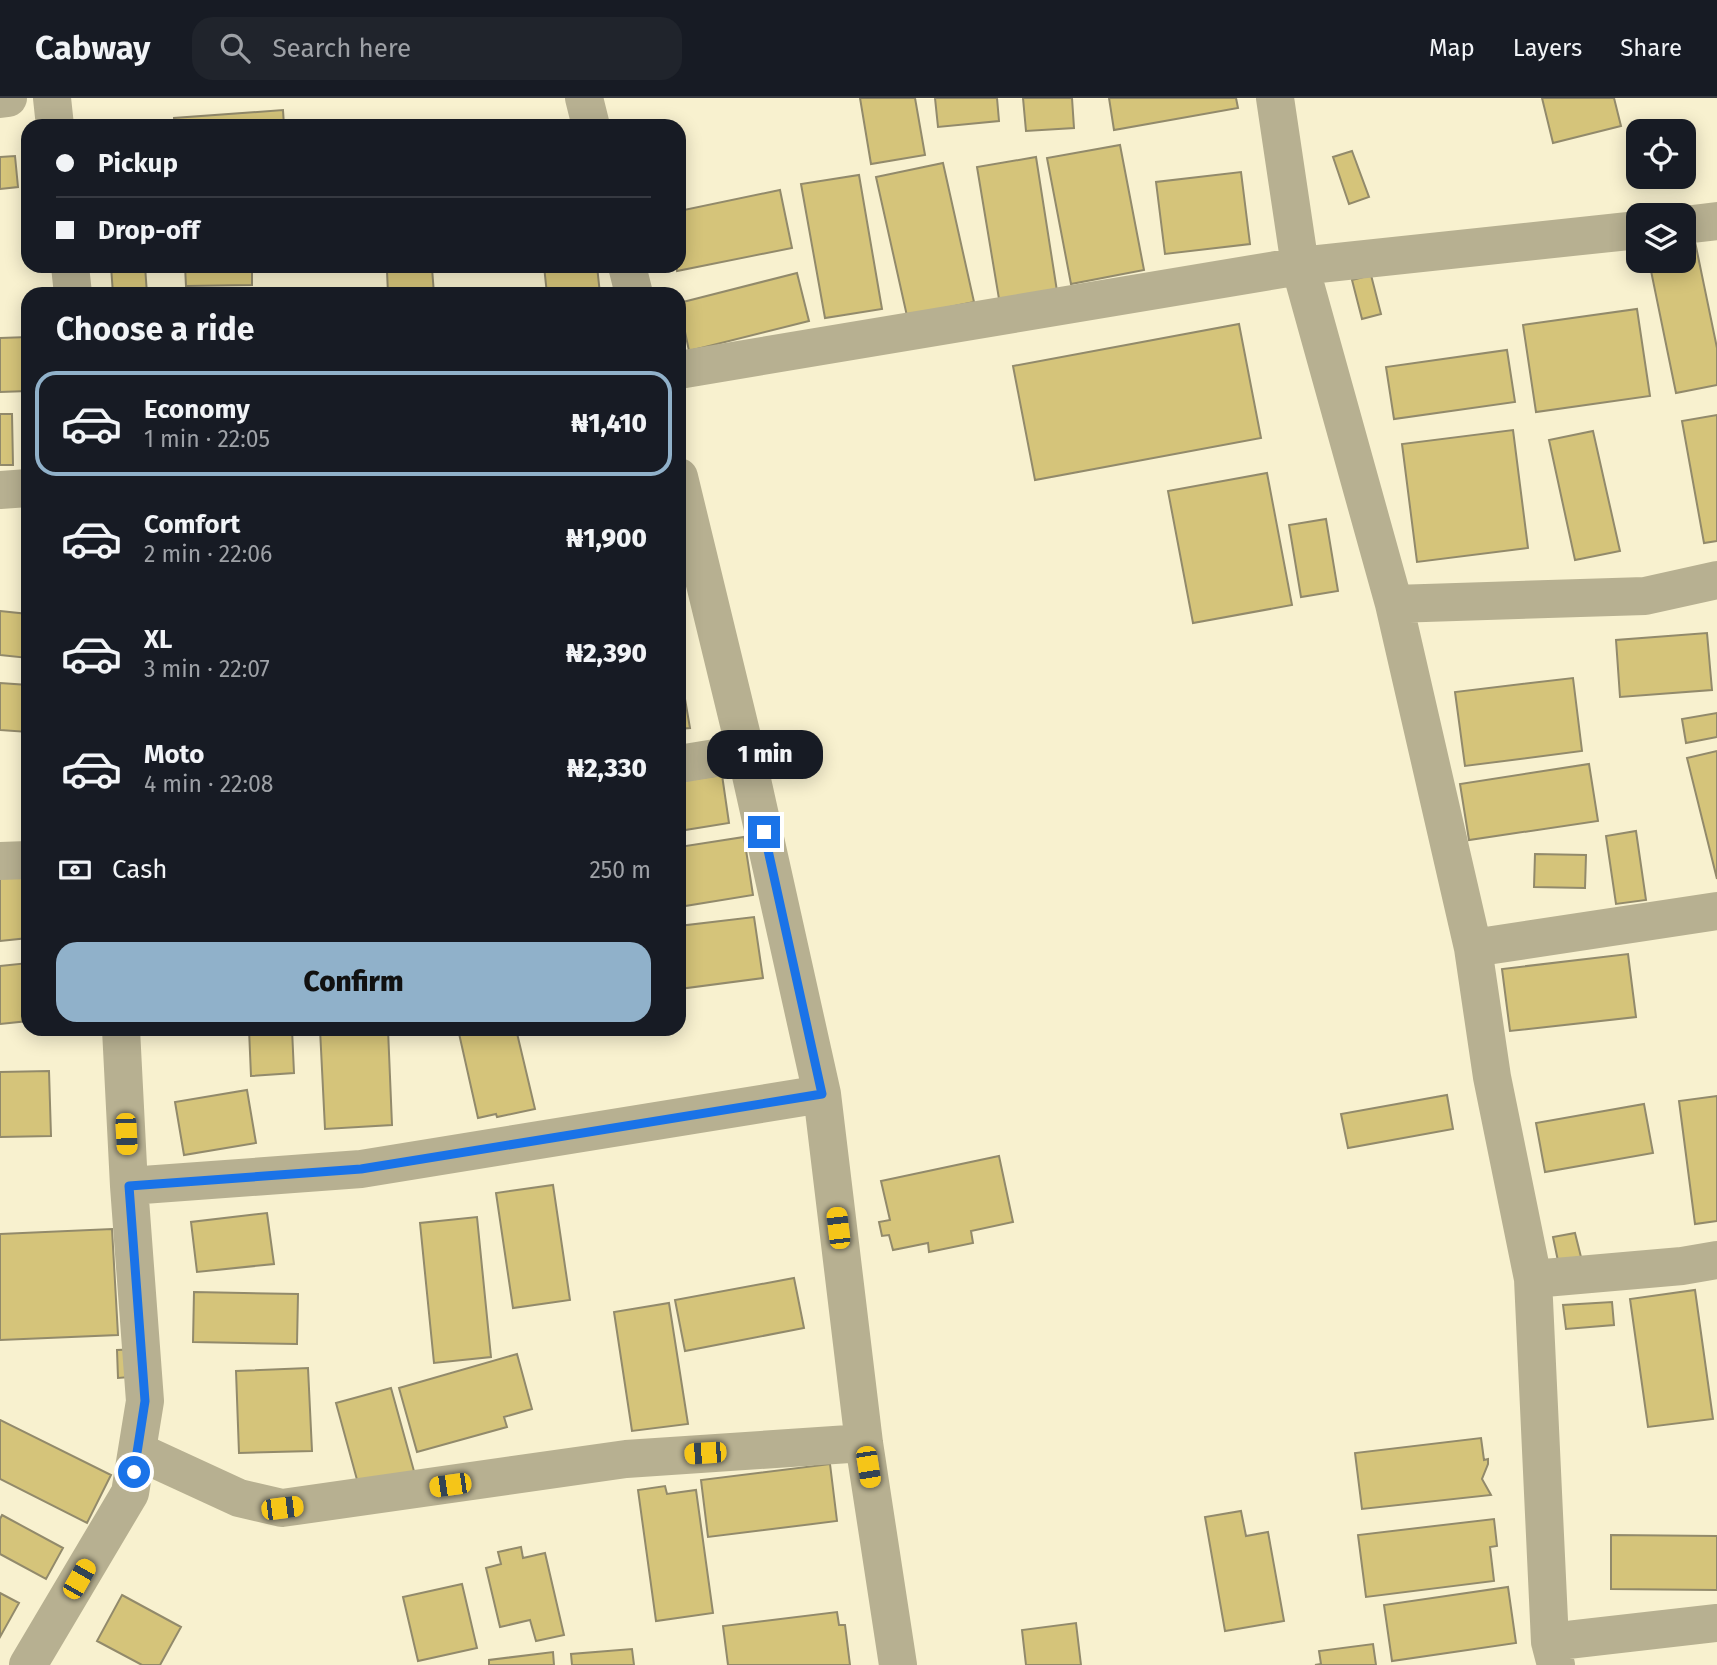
<!DOCTYPE html>
<html lang="en">
<head>
<meta charset="utf-8">
<style>
	:root { --surface:#171b24; --page:#20242c; --text:#f1f3f6; --muted:#9ea1a6; --line:#363941; --accent:#90b1ca }
	body { margin:0; font-family:"Fira Sans",sans-serif; background:var(--page); color:var(--text); height:100vh; display:flex; flex-direction:column; font-size:26px; white-space:nowrap }
	* { box-sizing:border-box; margin:0 }
	p { font-size:23px; color:var(--muted) }
	.icon { flex:none; width:38px; height:38px; fill:none; stroke:currentColor; stroke-width:2; stroke-linecap:round; stroke-linejoin:round }
	.map { position:relative; flex:1; overflow:hidden }
	.drawer { position:absolute; left:21px; top:189px; width:665px; height:749px; display:flex; flex-direction:column; background:var(--surface); border-radius:21px; box-shadow:0 4px 18px #0003 }
	.drawer>* { flex:none }
	.banner { position:absolute; left:21px; top:21px; width:665px; height:154px; border-radius:21px; box-shadow:0 4px 18px #0003; display:grid; align-content:center; height:154px; padding:0 35px; background:var(--surface) }
	.tools { position:absolute; left:1626px; top:21px; display:grid; gap:14px }
	.tools a { display:grid; place-items:center; width:70px; height:70px; border-radius:14px; background:var(--surface); box-shadow:0 4px 18px #0003; font-size:35px }
	.end { position:absolute; width:32px; height:32px; margin:-16px; border:9px solid #1a73e8; background:#fff; box-shadow:0 0 0 4px #fff }
	.from { border-radius:50% }
	.bubble { position:absolute; height:49px; border-radius:21px; background:var(--surface); box-shadow:0 4px 18px #0003; font-size:23px; font-weight:800; line-height:49px; text-align:center }
	.car { position:absolute; width:21px; height:42px; margin:-21px -10px; border-radius:9px; box-shadow:0 0 5px 2px #0007; background:linear-gradient(#f5c518 24%,#345 0 40%,#f5c518 0 76%,#345 0 86%,#f5c518 0) }
	.banner b { display:flex; align-items:center; gap:24px; height:66px; font-size:26px }
	.banner b+b { border-top:2px solid var(--line) }
	.banner i { width:18px; height:18px; background:var(--text) }
	ul { padding:0; list-style:none }
	li { display:flex; align-items:center; gap:21px; height:105px; margin:0 14px 10px; padding:0 21px; border:4px solid transparent; border-radius:21px }
	li div { flex:1 }
	li b { display:block; font-size:26px }
	li em { font-style:normal; font-weight:800 }
	li.current { border-color:var(--accent) }
	li>.icon { width:63px; height:63px; stroke-width:1.5 }
	h2 { padding:0 35px; font-size:32px; line-height:84px }
	.pay { display:flex; align-items:center; gap:18px; height:77px; padding:0 35px; font-size:26px }
	.pay p { margin-inline-start:auto }
	.cta { display:flex; gap:14px; margin-top:auto; padding:14px 35px }
	.cta a { flex:1; height:80px; border-radius:21px; background:var(--accent); color:#111; font-size:28px; font-weight:800; line-height:80px; text-align:center }
	header { display:flex; align-items:center; gap:42px; box-sizing:border-box; height:98px; padding:0 35px; background:var(--surface); border-bottom:2px solid var(--line) }
	header strong { font-size:33px }
	nav { display:flex; gap:38px; margin-inline-start:auto; font-size:24px }
	.search { width:490px; height:63px; background:var(--page); display:flex; align-items:center; gap:18px; box-sizing:border-box; padding:0 24px; border-radius:21px; color:var(--muted); font-size:26px }
	.map>svg:first-child { display:block }
	.building { fill:#d5c47a; stroke:#928a6b; stroke-width:2 }
	.lines { fill:none; stroke-linecap:round; stroke-linejoin:round }
	.minor { stroke:#b7b091; stroke-width:38 }
	.route { stroke:#1a73e8; stroke-width:9 }
</style>
</head>
<body>
<header>
<strong>Cabway</strong>
<div class="search"><svg class="icon" aria-label="search" viewBox="0 0 24 24"><circle cx="10" cy="10" r="6"/><path d="M15 15l6 6"/></svg>Search here</div>
<nav><a>Map</a><a>Layers</a><a>Share</a></nav>
</header>
<div class="map">
<svg width="1717" height="1567" viewBox="0 0 1717 1567">
	<rect width="100%" height="100%" fill="#f8f1cf"/>
	<path class="building" d="M860 0H915L925 57 871 66Z
		M935 0H997L999 23 938 29Z
		M1023 0H1072L1074 30 1026 33Z
		M1109 0H1236L1238 10 1114 32Z
		M1542 0H1614L1621 28 1553 45Z
		M283 12 284 28H174V20Z
		M1120 47 1144 172 1071 186 1047 60Z
		M1352 53 1369 99 1349 106 1333 59Z
		M15 58 18 89 0 91V59Z
		M1036 59 1057 193 999 201 977 69Z
		M943 65 974 204 907 218 876 79Z
		M1241 74 1250 146 1165 156 1156 84Z
		M859 77 882 211 825 220 801 86Z
		M780 92 792 150 677 173 676 168H679V113Z
		M1693 134 1717 250V287L1676 295 1649 163H1684V136Z
		M111 168H145L147 196H113Z
		M185 168H252V187L186 188Z
		M544 168H597L600 196H547Z
		M432 170 434 196H388L387 173Z
		M797 175 809 223 689 253 679 205Z
		M1371 177 1381 216 1362 221 1352 182Z
		M1637 211 1650 298 1536 314 1523 227Z
		M1239 226 1261 340 1035 382 1013 268Z
		M28 239V293L0 294V240Z
		M1507 252 1515 304 1394 321 1386 269Z
		M0 316H12L13 367H0Z
		M1717 317V443L1704 445 1682 323Z
		M1513 332 1528 450 1417 464 1402 346Z
		M1593 333 1620 453 1575 462 1549 342Z
		M1267 375 1292 507 1193 525 1168 393Z
		M1326 421 1338 493 1301 499 1289 427Z
		M0 513 28 516V560L0 557Z
		M1707 535 1712 592 1620 599 1616 542Z
		M679 566 690 630 679 631Z
		M1573 580 1582 653 1465 668 1455 594Z
		M0 585 28 587V634L0 632Z
		M1717 615V639L1686 645 1682 621Z
		M1717 653V781L1687 660Z
		M1589 666 1598 723 1469 742 1460 686Z
		M722 677 729 725 679 733V683Z
		M1636 733 1646 802 1616 806 1606 738Z
		M744 739 753 797 679 809V749Z
		M1535 756 1586 757 1585 790 1534 789Z
		M28 773V840L0 843V776Z
		M754 819 763 880 679 891V828Z
		M1628 856 1636 919 1510 933 1502 871Z
		M28 865V923L0 926V868Z
		M249 931H292L294 975 251 978Z
		M320 931H388L392 1027 325 1031Z
		M458 931H516L535 1011 497 1019 496 1016 478 1020Z
		M49 973 51 1038 0 1039V974Z
		M247 992 256 1045 184 1057 175 1004Z
		M1447 997 1453 1031 1348 1050 1341 1016Z
		M1717 998V1123L1695 1126 1679 1003Z
		M1644 1006 1653 1055 1545 1074 1536 1025Z
		M999 1058 1013 1124 971 1133 973 1145 929 1154 928 1145 893 1152 889 1137 882 1138 879 1124 890 1122 881 1083Z
		M553 1087 570 1202 513 1210 496 1095Z
		M267 1115 274 1166 197 1174 191 1124Z
		M477 1119 491 1259 434 1265 420 1125Z
		M112 1131 118 1237 0 1242V1136Z
		M1575 1135 1581 1159 1558 1163 1553 1139Z
		M794 1180 804 1230 685 1253 675 1202Z
		M1695 1192 1713 1321 1648 1329 1630 1201Z
		M194 1194 298 1196 297 1246 193 1244Z
		M1612 1204 1614 1227 1566 1231 1563 1207Z
		M669 1205 688 1326 632 1333 614 1214Z
		M140 1251 142 1278 118 1280 117 1252Z
		M517 1256 532 1311 504 1319 507 1329 417 1354 399 1290Z
		M308 1270 312 1353 239 1355 236 1273Z
		M391 1290 417 1384 359 1389 336 1305Z
		M0 1322 111 1377 87 1425 0 1381Z
		M1481 1340 1484 1362 1488 1361V1366L1482 1381 1491 1397 1362 1411 1355 1355Z
		M830 1366 837 1423 708 1439 701 1382Z
		M665 1388 667 1396 696 1392 713 1515 656 1523 638 1392Z
		M1241 1413 1246 1438 1268 1434 1284 1523 1225 1533 1205 1419Z
		M2 1417 63 1450 46 1481 0 1456V1421Z
		M1494 1421 1497 1448 1490 1449 1494 1483 1366 1499 1358 1437Z
		M1611 1437 1717 1438V1492L1611 1491Z
		M521 1449 523 1460 545 1455 564 1537 536 1543 530 1522 500 1529 486 1470 501 1466 498 1454Z
		M462 1486 477 1550 418 1563 403 1499Z
		M1508 1489 1516 1545 1392 1563 1384 1507Z
		M0 1495 19 1505 0 1539Z
		M122 1497 181 1529 160 1567H142L97 1543Z
		M837 1514 839 1527H845L850 1567H728L723 1528Z
		M1076 1525 1081 1567H1026L1022 1532Z
		M1373 1546 1376 1567H1315L1321 1566 1319 1553Z
		M632 1551 634 1567H572L571 1556Z
		M553 1554 554 1567H489V1562Z"/>
	<g class="lines">
		<path class="minor" d="M52 0 55 28
			M584 0 591 28
			M1275 0 1300 168 1394 506 1473 850 1492 979 1533 1181 1550 1544 1556 1567
			M0 1 8 0
			M1684 127 1717 123
			M70 168 73 196
			M627 168 634 196
			M679 272 1300 168 1638 132
			M679 379 746 655 822 996 864 1345 898 1567
			M0 392 28 390
			M1394 506 1645 498 1717 482
			M679 666 746 655
			M0 763 28 762
			M1473 850 1717 813
			M129 1088 361 1071 822 996
			M1533 1181 1682 1168 1717 1162
			M137 1353 239 1400 282 1410 626 1361 864 1345
			M1550 1544 1717 1525
			M28 1567 130 1395 145 1303 129 1088 121 931"/>
	</g>
	<g class="lines">
		<path class="route" d="M134 1374 145 1303 129 1088 361 1071 822 996 764 734"/>
	</g>
</svg>
<div class="tools">
<a><svg class="icon" aria-label="locate" viewBox="0 0 24 24"><circle cx="12" cy="12" r="6"/><path d="M12 2v4M12 18v4M2 12h4M18 12h4"/></svg></a>
<a><svg class="icon" aria-label="layers" viewBox="0 0 24 24"><path d="M12 4l9 5-9 5-9-5zM3 14l9 5 9-5"/></svg></a>
</div>
<i class="end from" style="left:134px;top:1374px"></i>
<i class="end" style="left:764px;top:734px"></i>
<div class="bubble" style="left:707px;top:632px;width:116px">1 min</div>
<i class="car" style="left:126px;top:1036px;rotate:177deg"></i>
<i class="car" style="left:838px;top:1130px;rotate:353deg"></i>
<i class="car" style="left:705px;top:1355px;rotate:266deg"></i>
<i class="car" style="left:868px;top:1369px;rotate:171deg"></i>
<i class="car" style="left:450px;top:1387px;rotate:262deg"></i>
<i class="car" style="left:282px;top:1410px;rotate:83deg"></i>
<i class="car" style="left:79px;top:1481px;rotate:30deg"></i>
<div class="banner">
<b><i class="from"></i>Pickup</b>
<b><i></i>Drop-off</b>
</div>
<section class="drawer">
<h2>Choose a ride</h2>
<ul>
<li class="current"><svg class="icon" aria-label="car" viewBox="0 0 24 24"><path d="M5 17H2v-5l4-1 3-4h7l3 4 3 1v5h-3M9 17h6M6 11h13"/><circle cx="7" cy="17" r="2"/><circle cx="17" cy="17" r="2"/></svg><div><b>Economy</b><p>1 min · 22:05</p></div><em>₦1,410</em></li>
<li><svg class="icon" aria-label="car" viewBox="0 0 24 24"><path d="M5 17H2v-5l4-1 3-4h7l3 4 3 1v5h-3M9 17h6M6 11h13"/><circle cx="7" cy="17" r="2"/><circle cx="17" cy="17" r="2"/></svg><div><b>Comfort</b><p>2 min · 22:06</p></div><em>₦1,900</em></li>
<li><svg class="icon" aria-label="car" viewBox="0 0 24 24"><path d="M5 17H2v-5l4-1 3-4h7l3 4 3 1v5h-3M9 17h6M6 11h13"/><circle cx="7" cy="17" r="2"/><circle cx="17" cy="17" r="2"/></svg><div><b>XL</b><p>3 min · 22:07</p></div><em>₦2,390</em></li>
<li><svg class="icon" aria-label="car" viewBox="0 0 24 24"><path d="M5 17H2v-5l4-1 3-4h7l3 4 3 1v5h-3M9 17h6M6 11h13"/><circle cx="7" cy="17" r="2"/><circle cx="17" cy="17" r="2"/></svg><div><b>Moto</b><p>4 min · 22:08</p></div><em>₦2,330</em></li>
</ul>
<div class="pay"><svg class="icon" aria-label="cash" viewBox="0 0 24 24"><path d="M3 7h18v10H3z"/><circle cx="12" cy="12" r="2"/></svg>Cash<p>250 m</p></div>
<div class="cta"><a>Confirm</a></div>
</section>
</div>
</body>
</html>
